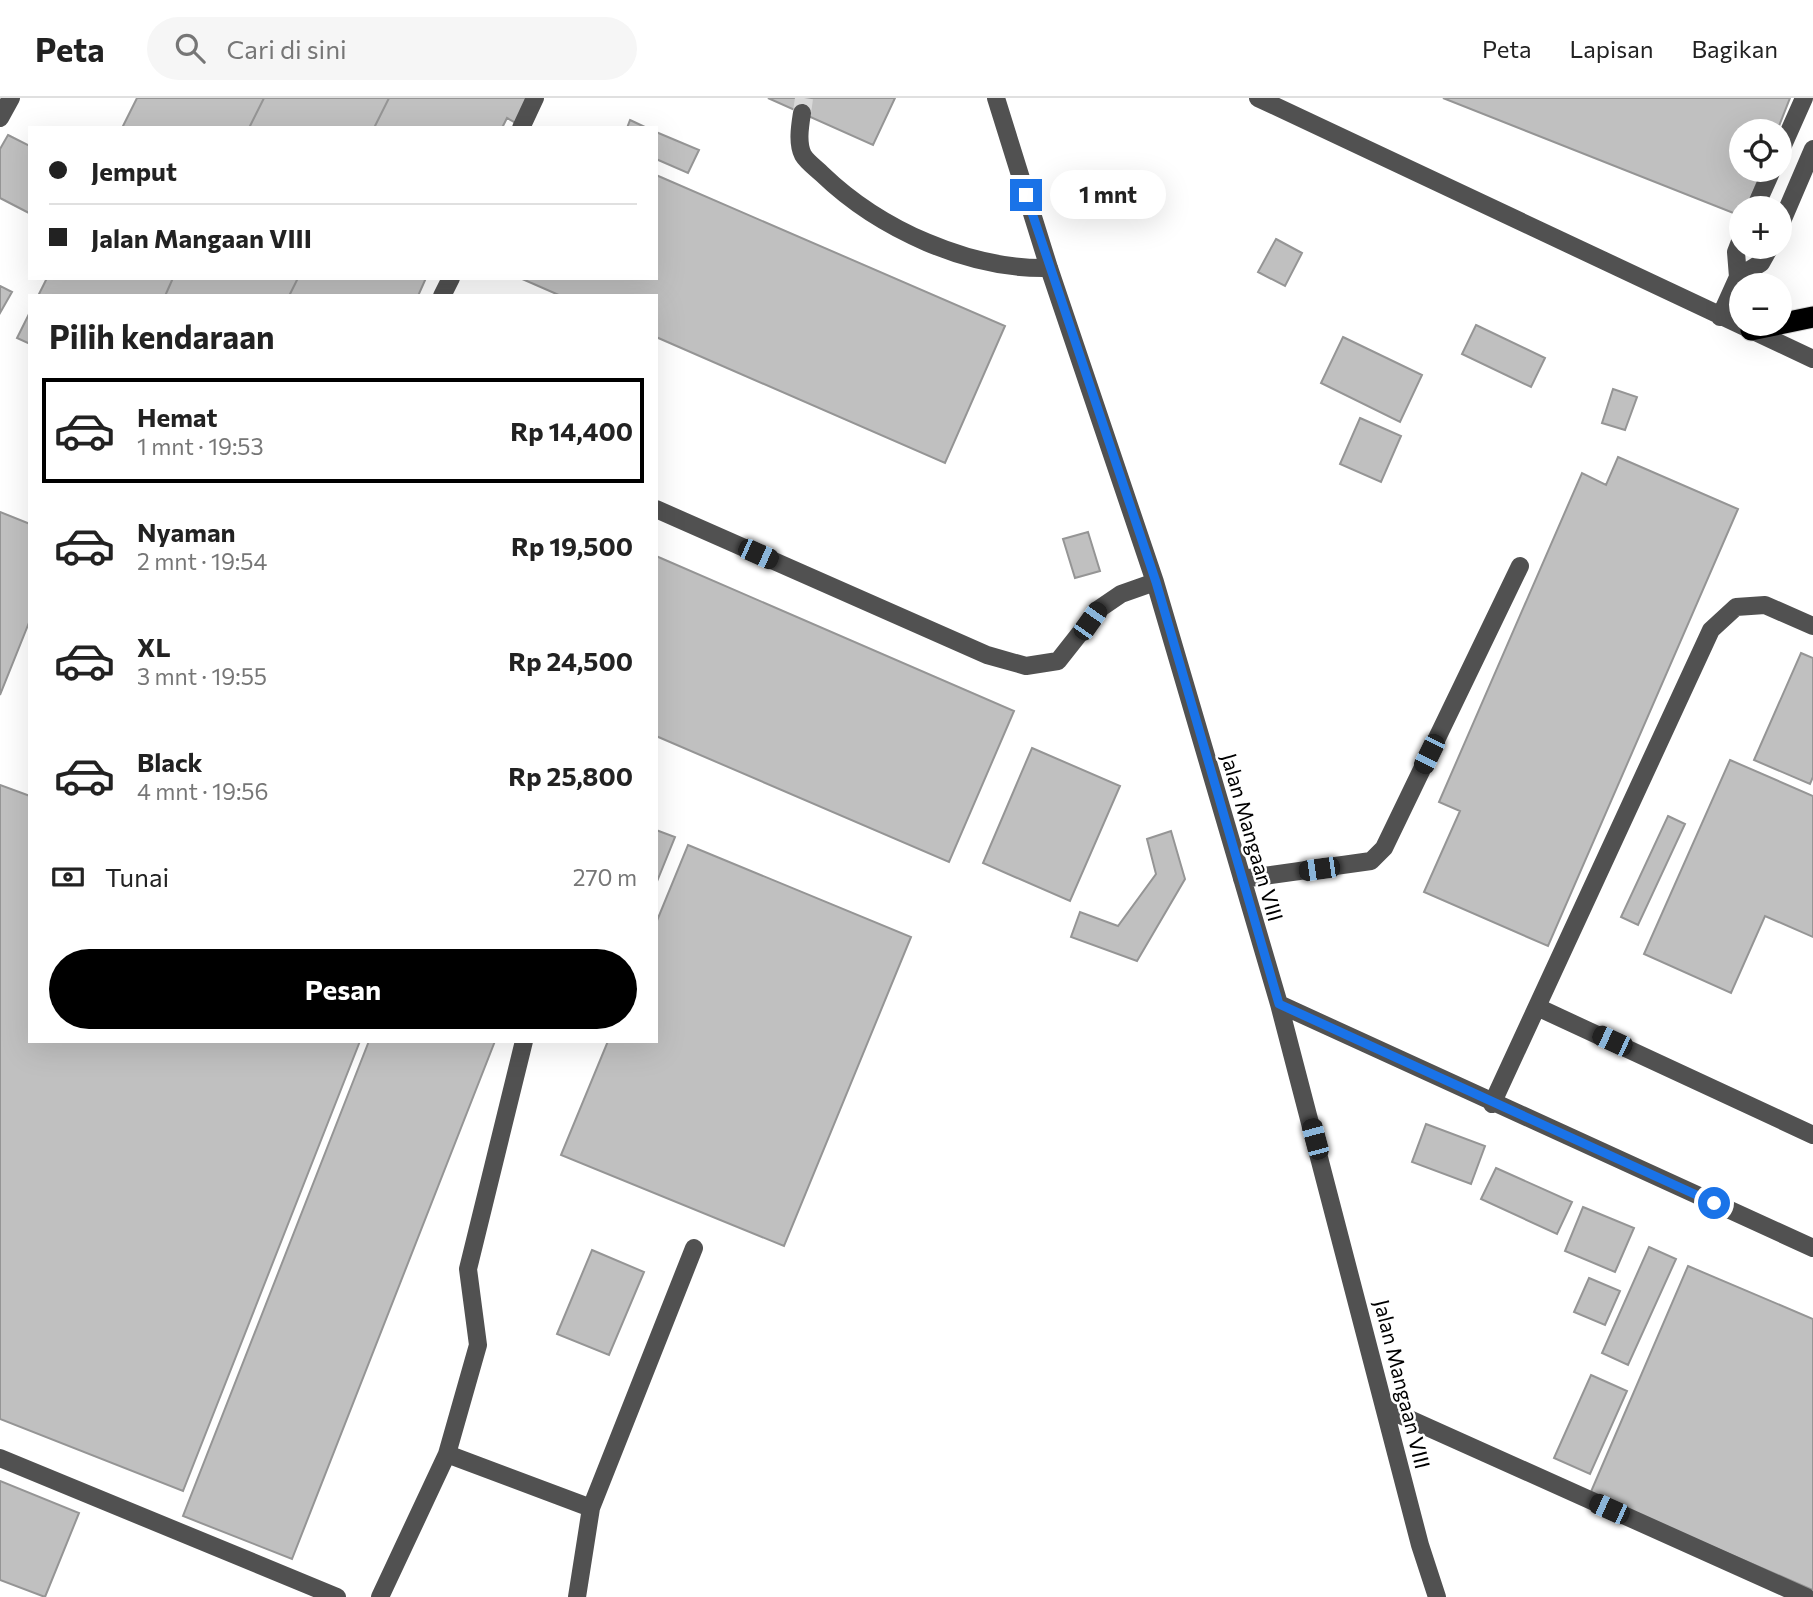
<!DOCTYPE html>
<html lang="id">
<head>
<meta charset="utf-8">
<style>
	:root { --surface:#fff; --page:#f6f6f6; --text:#222; --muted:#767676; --line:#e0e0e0; --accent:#000 }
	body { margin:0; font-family:Commissioner,sans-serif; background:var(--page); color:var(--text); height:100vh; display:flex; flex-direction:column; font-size:26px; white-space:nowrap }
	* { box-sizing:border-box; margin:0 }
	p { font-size:23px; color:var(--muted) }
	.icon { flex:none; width:38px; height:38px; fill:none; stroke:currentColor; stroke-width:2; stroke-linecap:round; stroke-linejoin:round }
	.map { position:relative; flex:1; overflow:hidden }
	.side { position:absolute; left:28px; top:196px; width:630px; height:749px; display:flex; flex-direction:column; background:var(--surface); border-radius:0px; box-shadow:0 7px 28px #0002 }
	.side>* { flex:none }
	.hud { position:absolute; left:28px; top:28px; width:630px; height:154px; border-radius:0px; box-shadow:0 7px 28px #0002; display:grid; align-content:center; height:154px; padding:0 21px; background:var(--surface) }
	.controls { position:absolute; left:1729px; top:21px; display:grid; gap:14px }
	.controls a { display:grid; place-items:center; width:63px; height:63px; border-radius:50%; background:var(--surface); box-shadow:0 7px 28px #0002; font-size:35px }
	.end { position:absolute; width:32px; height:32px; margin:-16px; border:9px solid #1a73e8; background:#fff; box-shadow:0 0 0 4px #fff }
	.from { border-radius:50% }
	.bubble { position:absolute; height:49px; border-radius:24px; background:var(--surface); box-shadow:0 7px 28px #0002; font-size:23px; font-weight:700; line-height:49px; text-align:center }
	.car { position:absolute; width:21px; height:42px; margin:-21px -10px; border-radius:9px; box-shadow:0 0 5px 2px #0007; background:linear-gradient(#222 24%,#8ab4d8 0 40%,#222 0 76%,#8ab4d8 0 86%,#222 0) }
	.hud b { display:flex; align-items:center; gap:24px; height:66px; font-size:26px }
	.hud b+b { border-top:2px solid var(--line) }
	.hud i { width:18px; height:18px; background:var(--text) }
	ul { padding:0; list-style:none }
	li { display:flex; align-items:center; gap:21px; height:105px; margin:0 14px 10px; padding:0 7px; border:4px solid transparent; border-radius:0px }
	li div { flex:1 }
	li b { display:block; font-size:26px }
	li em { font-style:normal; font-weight:700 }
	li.active { border-color:var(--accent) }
	li>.icon { width:63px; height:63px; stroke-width:1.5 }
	h2 { padding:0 21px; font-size:32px; line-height:84px }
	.pay { display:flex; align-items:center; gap:18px; height:77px; padding:0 21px; font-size:26px }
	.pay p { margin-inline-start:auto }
	.action { display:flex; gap:14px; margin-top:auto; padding:14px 21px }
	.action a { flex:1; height:80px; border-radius:42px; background:var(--accent); color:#fff; font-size:28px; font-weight:700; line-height:80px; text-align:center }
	header { display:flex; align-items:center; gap:42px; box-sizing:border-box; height:98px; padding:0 35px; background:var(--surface); border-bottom:2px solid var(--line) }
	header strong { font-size:33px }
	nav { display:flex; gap:38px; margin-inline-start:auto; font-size:24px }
	.search { width:490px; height:63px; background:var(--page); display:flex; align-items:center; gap:18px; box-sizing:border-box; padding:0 24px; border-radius:38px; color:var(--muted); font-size:26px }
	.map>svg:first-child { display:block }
	.building { fill:#c0c0c0; stroke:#959595; stroke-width:2 }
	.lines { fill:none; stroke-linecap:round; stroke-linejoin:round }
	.minor-tunnel { stroke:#d9d9d9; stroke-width:18; stroke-dasharray:18 9; stroke-linecap:butt }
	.highway-casing { stroke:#dbdbdb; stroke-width:23 }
	.minor { stroke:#515151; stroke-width:18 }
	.highway { stroke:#000; stroke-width:21 }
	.route { stroke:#1a73e8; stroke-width:9 }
	.labels { text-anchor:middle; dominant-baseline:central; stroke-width:5; stroke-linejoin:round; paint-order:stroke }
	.street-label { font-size:21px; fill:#000; stroke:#fff }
</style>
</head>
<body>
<header>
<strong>Peta</strong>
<div class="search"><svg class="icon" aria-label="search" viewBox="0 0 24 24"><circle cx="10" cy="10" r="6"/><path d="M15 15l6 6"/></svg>Cari di sini</div>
<nav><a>Peta</a><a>Lapisan</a><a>Bagikan</a></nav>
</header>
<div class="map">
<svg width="1813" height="1499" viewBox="0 0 1813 1499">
	<rect width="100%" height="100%" fill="#fff"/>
	<path class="building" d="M137 0H264L249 30H122Z
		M264 0H389L374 30H249Z
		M389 0H524L527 2 516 25 507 20 502 30H374Z
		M768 0H895L873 47Z
		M1443 0H1790L1777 33H1741V72H1762L1747 110H1741V118Z
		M630 22 647 30H627Z
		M656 34 699 52 688 75 656 61Z
		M8 37 30 48 29 115 0 100V51Z
		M656 77 1005 228 945 365 656 239V198H561L520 180H656Z
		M1276 141 1302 155 1285 188 1258 174Z
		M47 180H173L165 198H38Z
		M173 180H298L289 198H165Z
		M298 180H426L418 198H289Z
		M0 188 12 194 0 215Z
		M30 214V246L17 240Z
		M1476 227 1545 260 1531 289 1462 256Z
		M1343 239 1422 277 1400 324 1321 285Z
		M1613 291 1637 299 1625 332 1602 325Z
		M1360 320 1401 338 1381 384 1340 366Z
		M1618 359 1738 411 1548 848 1424 794 1460 713 1439 704 1582 375 1606 387Z
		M0 414 30 426V522L0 597Z
		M1088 434 1100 473 1075 480 1063 441Z
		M656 458 1014 613 949 764 656 638Z
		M1801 555 1813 560V679L1810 686 1754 662Z
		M1032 650 1120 688 1070 803 983 765Z
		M1730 662 1813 698V839L1765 818 1731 895 1644 856Z
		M0 687 30 698V943H360L183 1393 0 1321Z
		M1668 718 1685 726 1638 827 1621 819Z
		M656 732 675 739 656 786Z
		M1171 733 1185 781 1137 863 1071 839 1080 814 1118 828 1156 776 1147 741Z
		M688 747 911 839 784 1148 561 1057 608 943H656V825Z
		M369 943H495L292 1461 183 1418Z
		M1426 1026 1485 1048 1471 1086 1412 1064Z
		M1496 1070 1572 1104 1557 1136 1481 1101Z
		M1583 1109 1634 1130 1615 1174 1565 1153Z
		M1649 1149 1676 1161 1628 1267 1602 1255Z
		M592 1152 644 1174 609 1257 557 1236Z
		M1688 1168 1813 1221V1492L1590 1396Z
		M1589 1180 1620 1193 1605 1227 1574 1214Z
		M1591 1277 1627 1293 1590 1376 1554 1360Z
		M0 1383 79 1415 45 1499 0 1482Z"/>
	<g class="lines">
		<path class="minor-tunnel" d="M802 15 804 0"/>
		<g class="highway-casing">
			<path id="highway" d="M1751 232 1813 219"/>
		</g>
		<path class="minor" d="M996 0 1049 170 1155 484 1279 906 1420 1447 1437 1499
			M1258 0 1813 261
			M802 15C800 28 797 45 803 57 807 64 817 71 822 76 879 131 969 172 1049 170
			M0 20 11 0
			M521 30 535 0
			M1780 54 1804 0
			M1755 110 1772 72
			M1780 128 1813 51
			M1738 179 1761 165 1770 149
			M442 198 451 180
			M1720 219 1738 179 1736 154 1741 141
			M656 411 987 557 1026 568 1058 563 1099 511 1121 496 1155 484
			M1242 781 1371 763 1384 750 1520 468
			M1279 906 1813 1150
			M1537 909 1813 1037
			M1492 1006 1711 532 1736 509 1765 507 1813 528
			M1387 1311 1806 1499
			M447 1356 591 1410
			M0 1360 337 1499
			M380 1499 447 1356 478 1247 468 1171 524 943
			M577 1499 591 1410 694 1150"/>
		<use href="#highway" class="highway"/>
	</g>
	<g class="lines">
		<path class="route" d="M1026 97 1156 484 1279 906 1714 1105"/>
	</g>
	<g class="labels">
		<g class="street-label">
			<text transform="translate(1253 739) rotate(74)">Jalan Mangaan VIII</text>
			<text transform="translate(1403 1286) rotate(76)">Jalan Mangaan VIII</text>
		</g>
	</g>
</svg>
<div class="controls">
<a><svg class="icon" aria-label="locate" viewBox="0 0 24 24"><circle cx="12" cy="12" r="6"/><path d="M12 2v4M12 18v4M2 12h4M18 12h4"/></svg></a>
<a>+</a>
<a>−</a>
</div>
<i class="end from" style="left:1714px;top:1105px"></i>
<i class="end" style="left:1026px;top:97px"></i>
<div class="bubble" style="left:1050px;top:72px;width:116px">1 mnt</div>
<i class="car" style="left:758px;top:456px;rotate:114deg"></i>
<i class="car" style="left:1090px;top:523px;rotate:35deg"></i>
<i class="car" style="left:1429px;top:656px;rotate:206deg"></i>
<i class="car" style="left:1319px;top:771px;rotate:262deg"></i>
<i class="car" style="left:1612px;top:943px;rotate:295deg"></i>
<i class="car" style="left:1315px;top:1041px;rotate:345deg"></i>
<i class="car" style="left:1609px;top:1411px;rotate:294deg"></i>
<div class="hud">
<b><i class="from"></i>Jemput</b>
<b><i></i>Jalan Mangaan VIII</b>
</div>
<section class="side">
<h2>Pilih kendaraan</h2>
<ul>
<li class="active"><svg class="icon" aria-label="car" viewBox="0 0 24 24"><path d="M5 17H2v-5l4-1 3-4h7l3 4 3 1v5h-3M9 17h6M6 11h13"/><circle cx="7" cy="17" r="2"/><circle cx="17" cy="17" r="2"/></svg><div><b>Hemat</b><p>1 mnt · 19:53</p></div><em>Rp 14,400</em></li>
<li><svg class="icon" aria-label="car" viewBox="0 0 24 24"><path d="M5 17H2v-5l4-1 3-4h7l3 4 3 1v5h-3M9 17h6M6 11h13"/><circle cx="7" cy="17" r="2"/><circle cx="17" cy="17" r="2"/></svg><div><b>Nyaman</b><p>2 mnt · 19:54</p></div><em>Rp 19,500</em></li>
<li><svg class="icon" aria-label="car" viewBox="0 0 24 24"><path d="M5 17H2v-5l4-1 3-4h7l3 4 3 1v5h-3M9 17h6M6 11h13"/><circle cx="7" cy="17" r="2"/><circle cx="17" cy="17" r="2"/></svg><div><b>XL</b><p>3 mnt · 19:55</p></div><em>Rp 24,500</em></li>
<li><svg class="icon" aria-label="car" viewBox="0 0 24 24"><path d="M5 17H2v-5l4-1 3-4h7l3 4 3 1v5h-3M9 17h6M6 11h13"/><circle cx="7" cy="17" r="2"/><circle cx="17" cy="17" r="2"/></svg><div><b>Black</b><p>4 mnt · 19:56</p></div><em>Rp 25,800</em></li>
</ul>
<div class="pay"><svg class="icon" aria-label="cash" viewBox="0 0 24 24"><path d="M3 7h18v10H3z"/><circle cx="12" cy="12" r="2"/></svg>Tunai<p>270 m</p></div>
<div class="action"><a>Pesan</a></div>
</section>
</div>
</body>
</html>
